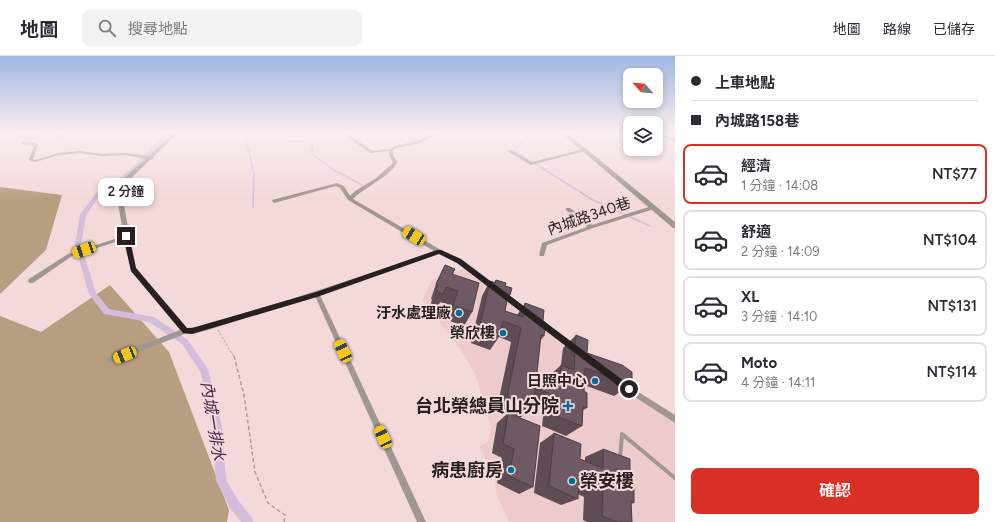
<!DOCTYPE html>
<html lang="zh-TW">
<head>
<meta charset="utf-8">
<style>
	:root { --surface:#fff; --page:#f2f2f3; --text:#2b2b33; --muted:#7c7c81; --line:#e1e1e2; --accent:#d93025 }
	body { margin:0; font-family:Figtree,"Noto Sans TC",sans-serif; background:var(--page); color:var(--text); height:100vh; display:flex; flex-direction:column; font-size:15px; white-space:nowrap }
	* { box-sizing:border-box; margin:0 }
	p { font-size:13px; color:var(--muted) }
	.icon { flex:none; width:22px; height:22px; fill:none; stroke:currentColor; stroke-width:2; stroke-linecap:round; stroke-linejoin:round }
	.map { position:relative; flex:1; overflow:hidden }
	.side { display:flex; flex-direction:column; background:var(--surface); width:320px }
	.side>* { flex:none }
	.hud { display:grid; align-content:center; height:88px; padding:0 16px; background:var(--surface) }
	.needle { width:26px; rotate:297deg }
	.controls { position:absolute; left:623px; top:12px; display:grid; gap:8px }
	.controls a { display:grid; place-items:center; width:40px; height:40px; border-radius:8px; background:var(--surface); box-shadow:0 2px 6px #0003; font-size:20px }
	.end { position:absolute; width:18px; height:18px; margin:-9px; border:5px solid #281f20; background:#fff; box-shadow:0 0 0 2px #fff }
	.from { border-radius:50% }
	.bubble { position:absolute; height:28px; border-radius:8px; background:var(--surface); box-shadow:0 2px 6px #0003; font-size:13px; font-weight:600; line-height:28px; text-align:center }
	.car { position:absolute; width:12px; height:24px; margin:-12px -6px; border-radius:5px; box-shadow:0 0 3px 1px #0007; background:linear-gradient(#f5c518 24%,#345 0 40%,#f5c518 0 76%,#345 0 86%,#f5c518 0) }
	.hud b { display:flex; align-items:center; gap:14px; height:38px; font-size:15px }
	.hud b+b { border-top:1px solid var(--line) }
	.hud i { width:10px; height:10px; background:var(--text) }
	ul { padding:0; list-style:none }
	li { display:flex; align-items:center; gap:12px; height:60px; margin:0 8px 6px; padding:0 8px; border:2px solid var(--line); border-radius:8px }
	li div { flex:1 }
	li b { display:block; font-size:15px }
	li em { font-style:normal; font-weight:600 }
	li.active { border-color:var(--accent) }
	li>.icon { width:36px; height:36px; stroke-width:1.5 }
	.button { display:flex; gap:8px; margin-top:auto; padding:8px 16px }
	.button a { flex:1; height:46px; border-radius:8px; background:var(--accent); color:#fff; font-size:16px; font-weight:600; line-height:46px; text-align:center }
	header { display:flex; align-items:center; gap:24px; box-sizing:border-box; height:56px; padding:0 20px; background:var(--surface); border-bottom:1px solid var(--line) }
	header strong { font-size:19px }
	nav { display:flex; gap:22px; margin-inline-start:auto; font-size:14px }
	.search { width:280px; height:36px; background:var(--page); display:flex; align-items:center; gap:10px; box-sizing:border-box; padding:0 14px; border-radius:8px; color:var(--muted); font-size:15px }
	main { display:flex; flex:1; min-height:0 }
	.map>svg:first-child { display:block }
	.built { fill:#edcacc }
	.forest { fill:#b89e81 }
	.water { fill:#d5bcdc }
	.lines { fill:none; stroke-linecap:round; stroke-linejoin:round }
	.stream { stroke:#d5bcdc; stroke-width:1.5 }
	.canal { fill:#d5bcdc; fill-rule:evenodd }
	.path-far1 { stroke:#b19c9d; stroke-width:1; stroke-dasharray:2.5 1.5; stroke-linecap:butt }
	.path { stroke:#b19c9d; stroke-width:1.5; stroke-dasharray:4 2.5; stroke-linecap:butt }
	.service { stroke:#a09793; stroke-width:4 }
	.minor { fill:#a09793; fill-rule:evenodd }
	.tertiary { fill:#a09793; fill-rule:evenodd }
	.wall { fill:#5f4d56 }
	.building { fill:#6e5a64; stroke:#4d3f46 }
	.route { fill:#281f20 }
	.poi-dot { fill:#016f9b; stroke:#f3d9da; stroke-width:1.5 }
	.labels { text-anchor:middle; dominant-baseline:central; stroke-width:4; stroke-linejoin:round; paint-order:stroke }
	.street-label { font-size:15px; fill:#281f20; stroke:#f3d9da }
	.poi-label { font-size:15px; font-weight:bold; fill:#281f20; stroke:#f3d9da; text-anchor:end }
	.water-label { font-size:16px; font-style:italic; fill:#482751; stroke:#f3d9da }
	.near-poi-label { font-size:18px; font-weight:bold; fill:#281f20; stroke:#f3d9da; text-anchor:end }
</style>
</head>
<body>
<header>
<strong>地圖</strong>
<div class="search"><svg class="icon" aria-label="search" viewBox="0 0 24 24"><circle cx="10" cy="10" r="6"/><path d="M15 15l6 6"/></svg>搜尋地點</div>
<nav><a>地圖</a><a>路線</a><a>已儲存</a></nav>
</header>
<main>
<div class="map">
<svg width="675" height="466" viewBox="0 0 675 466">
	<rect width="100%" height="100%" fill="#f3d9da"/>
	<path class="built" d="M465 212 625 333 675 367V466H509L496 437 495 422 479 391 488 386 491 370 476 320 461 294 422 244 432 224Z"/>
	<path class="forest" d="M0 131 62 139 46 194 0 238Z
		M110 229 169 296 229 454 227 466H0V260L41 276Z"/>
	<path class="water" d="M21 76H48C39 83 29 87 19 81Z"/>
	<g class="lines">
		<path class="stream" d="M244 76 254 118 253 151
			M267 76 266 85 269 87 306 85 312 87V98L334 114 362 129
			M526 76 529 80 528 82 513 94 530 105
			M534 107 593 144 650 170"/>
		<path class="canal" d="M167 76H172L134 116 100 139 86 159 81 189 96 237 109 253 154 261 188 284 208 313 222 371 226 424 238 444 252 462 253 466H241L230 452 216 425 212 371 201 317 182 288 149 266 104 258 89 238 75 189 80 159 96 137 130 114Z
			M656 76 675 81V84L656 79Z"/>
		<path class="path-far1" d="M56 84 60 76
			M218 274 234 301"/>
		<path class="path" d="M234 300 244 339 255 416 268 447 285 459 284 466"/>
		<path class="service" d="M620 403 622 378 675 422"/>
		<path class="minor" d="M174 76H179L153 101V103H151L127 126 122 134 125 155 136 212 187 272C209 272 230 261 251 255 313 237 374 216 434 195L348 144 340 132 336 130 274 147 272 145V144L337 127 344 130 350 140 355 135 376 122 392 108 393 106 389 99V95L370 97 340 76H345L373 95 390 93 394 90 418 85 435 76H441L420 87 396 92 393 94V99L397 106C393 119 363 132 353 143L441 194 461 204 496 230 497 232 496 234H492L457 206 439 197 320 239 426 466H417L315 240 208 274 192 278H185L110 307 108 306 107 304 108 302 180 274 131 215 125 183 72 200 33 227H29L28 225 29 223 68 198 124 180C122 170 116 140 118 133 123 120 137 111 146 103L125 99 101 100 79 97 59 99 35 106 29 104 34 89 23 88 21 87 22 86 37 87 38 88 33 103 35 104 59 97 79 95 101 98 125 97 149 100Z
			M656 77 675 83V85L656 79Z
			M584 93H585V95L531 109 507 95 511 94 532 106Z
			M652 150 654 151V153L593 172 547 189 544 200H540L539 199 542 187 587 171 566 154V152H570L592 169Z
			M501 237H505L530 255 531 257 530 259 528 260 526 259 501 241 500 239Z
			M540 263 576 290 577 292 576 294 574 295 572 294 538 268 537 266 538 264Z
			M621 325 675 359V367L618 330 617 328 618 326Z"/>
		<path class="tertiary" d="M560 76H566L675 166V172H673Z"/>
	</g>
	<path class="wall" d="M455 213 453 218 472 256 464 270 447 264 452 250 440 246 437 253 433 251 431 247 432 243H431L436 228Z
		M496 224 505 230 510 239 507 245 505 255 517 259 525 247 543 265 544 280 540 285 537 317 548 321 561 309 563 292 576 279 587 297 632 328 614 340 584 329V335L587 352 583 354 582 370 566 380 542 370 544 352 533 347V351L520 362 497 352 511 286 499 281 490 294 471 287 482 240 490 225 494 226Z
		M508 357 533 431 519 438 497 427 502 402 492 397 497 367Z
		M554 377 580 403 585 405V401L603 393 630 427 634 447 631 448 632 466H587L583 464 584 441 578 438V443L561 449 534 437 540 387Z"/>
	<path class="building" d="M445 209 455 213 452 218 479 227 472 256 453 249 458 235 446 231 443 238 438 236 436 232 438 229 436 228Z
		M496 224 506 227 505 230 512 232 510 239H508L505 255 523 261 525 247 544 254 543 265 546 267 544 280 541 279 537 317 559 326 561 309 574 314 576 279 588 284 587 297 622 309 632 316V328L585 312 584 335 587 337V352L583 350 582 370 556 360 558 341 535 332 533 351 507 341 521 272 503 265 499 280 479 273 490 225 495 227Z
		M508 357 540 370 533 431 509 420 514 393 503 388Z
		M554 377 581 388 580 403 603 412V393L630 403V427L634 428V447L631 445 632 466H617L602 460 603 434 579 424 578 443 549 430Z"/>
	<linearGradient id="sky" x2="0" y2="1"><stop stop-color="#a0b7e3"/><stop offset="0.54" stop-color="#faeeee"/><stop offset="1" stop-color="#faeeee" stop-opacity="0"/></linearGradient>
	<rect width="675" height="142" fill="url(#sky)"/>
	<path class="route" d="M126 178 129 180 136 212 187 272H192L316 236 437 194H441L461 203 632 331 633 333 632 336H626L457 207 439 198 317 241 192 278 183 277 131 215 123 180Z"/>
	<g class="poi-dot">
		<circle cx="459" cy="257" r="4"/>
		<circle cx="503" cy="277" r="4"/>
		<circle cx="595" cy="325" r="4"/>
		<path d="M566 344h4v4h4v4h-4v4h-4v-4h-4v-4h4z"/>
		<circle cx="511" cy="414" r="4"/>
		<circle cx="572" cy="425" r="4"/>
	</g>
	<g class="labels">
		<g class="street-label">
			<text transform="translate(589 160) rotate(-19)">內城路340巷</text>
		</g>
		<g class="poi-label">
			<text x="451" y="257">汙水處理廠</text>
			<text x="495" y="277">榮欣樓</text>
			<text x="587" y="325">日照中心</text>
		</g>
		<g class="water-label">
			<text transform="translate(213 365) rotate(81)">內城一排水</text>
		</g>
		<g class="near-poi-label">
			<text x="559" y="350">台北榮總員山分院</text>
			<text x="503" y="414">病患廚房</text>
			<text x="580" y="425" text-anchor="start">榮安樓</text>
		</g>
	</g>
</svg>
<div class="controls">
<a><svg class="needle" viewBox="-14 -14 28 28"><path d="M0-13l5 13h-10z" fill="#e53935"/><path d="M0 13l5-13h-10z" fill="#7c7c81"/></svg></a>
<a><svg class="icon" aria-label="layers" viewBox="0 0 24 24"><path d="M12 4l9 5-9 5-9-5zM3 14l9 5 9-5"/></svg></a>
</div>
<i class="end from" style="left:629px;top:333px"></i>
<i class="end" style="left:126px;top:180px"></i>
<div class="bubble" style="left:98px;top:122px;width:56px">2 分鐘</div>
<i class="car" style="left:414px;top:180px;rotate:301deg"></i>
<i class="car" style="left:84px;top:194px;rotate:251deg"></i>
<i class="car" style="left:343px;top:295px;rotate:335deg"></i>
<i class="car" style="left:125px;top:299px;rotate:248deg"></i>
<i class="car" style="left:383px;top:381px;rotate:335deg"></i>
</div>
<section class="side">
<div class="hud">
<b><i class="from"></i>上車地點</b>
<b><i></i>內城路158巷</b>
</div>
<ul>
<li class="active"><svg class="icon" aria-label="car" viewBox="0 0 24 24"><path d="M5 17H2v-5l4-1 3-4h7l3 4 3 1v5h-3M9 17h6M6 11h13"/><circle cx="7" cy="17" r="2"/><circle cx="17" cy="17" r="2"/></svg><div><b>經濟</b><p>1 分鐘 · 14:08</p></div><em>NT$77</em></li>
<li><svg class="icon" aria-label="car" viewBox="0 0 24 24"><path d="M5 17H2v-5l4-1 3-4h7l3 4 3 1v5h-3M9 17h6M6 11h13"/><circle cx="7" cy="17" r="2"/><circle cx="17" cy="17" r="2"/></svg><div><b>舒適</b><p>2 分鐘 · 14:09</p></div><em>NT$104</em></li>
<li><svg class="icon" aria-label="car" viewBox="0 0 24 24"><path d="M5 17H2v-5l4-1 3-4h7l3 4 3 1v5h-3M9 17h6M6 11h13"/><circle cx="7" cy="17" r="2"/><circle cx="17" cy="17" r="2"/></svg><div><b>XL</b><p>3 分鐘 · 14:10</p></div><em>NT$131</em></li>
<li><svg class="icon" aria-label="car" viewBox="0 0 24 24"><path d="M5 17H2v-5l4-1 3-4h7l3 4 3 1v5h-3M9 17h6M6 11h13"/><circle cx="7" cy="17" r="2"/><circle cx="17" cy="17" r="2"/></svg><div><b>Moto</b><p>4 分鐘 · 14:11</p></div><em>NT$114</em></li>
</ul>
<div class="button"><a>確認</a></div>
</section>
</main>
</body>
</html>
